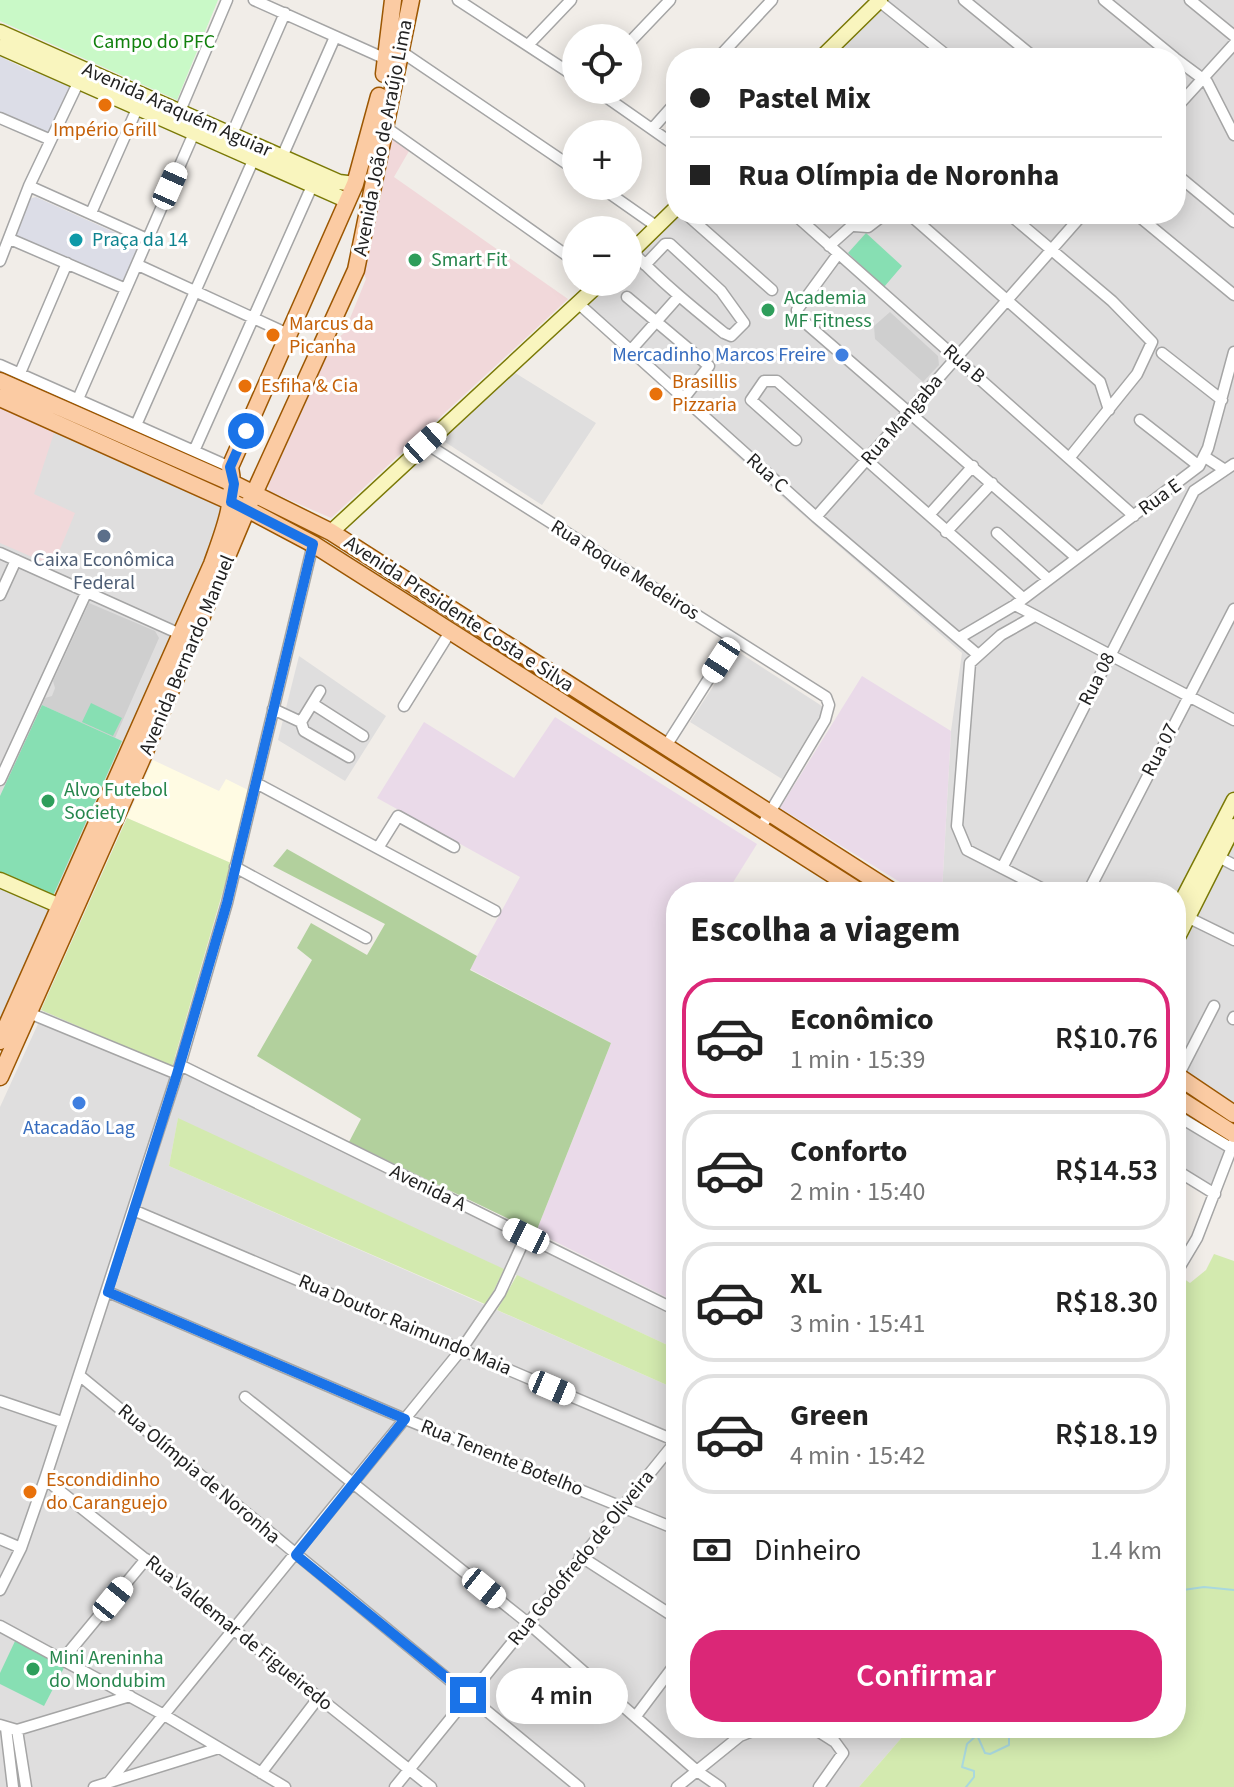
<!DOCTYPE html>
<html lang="pt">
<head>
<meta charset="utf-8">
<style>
	:root { --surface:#fff; --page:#f6f6f6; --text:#222; --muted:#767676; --line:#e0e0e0; --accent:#db2777 }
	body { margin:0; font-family:"Source Sans 3",sans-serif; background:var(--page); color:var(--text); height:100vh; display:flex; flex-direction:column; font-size:30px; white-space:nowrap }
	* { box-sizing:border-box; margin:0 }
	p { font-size:26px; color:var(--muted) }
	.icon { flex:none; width:44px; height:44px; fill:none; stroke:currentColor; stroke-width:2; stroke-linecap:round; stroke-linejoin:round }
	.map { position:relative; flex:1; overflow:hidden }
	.sheet { position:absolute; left:666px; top:882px; width:520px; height:856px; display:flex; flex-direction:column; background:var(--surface); border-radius:32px; box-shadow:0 4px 20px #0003 }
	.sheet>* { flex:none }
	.hud { position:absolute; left:666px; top:48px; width:520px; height:176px; border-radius:32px; box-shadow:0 4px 20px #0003; display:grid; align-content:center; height:176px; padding:0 24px; background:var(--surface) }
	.buttons { position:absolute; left:562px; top:24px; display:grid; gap:16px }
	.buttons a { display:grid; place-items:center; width:80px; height:80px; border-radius:50%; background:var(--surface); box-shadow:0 4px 20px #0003; font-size:40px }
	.end { position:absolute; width:36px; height:36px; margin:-18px; border:10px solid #1a73e8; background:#fff; box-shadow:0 0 0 4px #fff }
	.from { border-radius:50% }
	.bubble { position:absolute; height:56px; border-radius:28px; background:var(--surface); box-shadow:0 4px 20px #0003; font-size:26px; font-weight:600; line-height:56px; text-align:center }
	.car { position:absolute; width:24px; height:48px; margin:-24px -12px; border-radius:10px; box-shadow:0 0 6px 2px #0007; background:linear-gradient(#fff 24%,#345 0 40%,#fff 0 76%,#345 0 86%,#fff 0) }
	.hud b { display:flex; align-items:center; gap:28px; height:76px; font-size:30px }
	.hud b+b { border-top:2px solid var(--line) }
	.hud i { width:20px; height:20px; background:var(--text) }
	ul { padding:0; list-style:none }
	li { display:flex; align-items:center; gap:24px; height:120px; margin:0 16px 12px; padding:0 8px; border:4px solid var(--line); border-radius:32px }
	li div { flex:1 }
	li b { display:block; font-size:30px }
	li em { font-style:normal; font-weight:600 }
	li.selected { border-color:var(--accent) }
	li>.icon { width:72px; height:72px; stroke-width:1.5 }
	h2 { padding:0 24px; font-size:36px; line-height:96px }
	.pay { display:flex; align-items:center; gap:20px; height:88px; padding:0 24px; font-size:30px }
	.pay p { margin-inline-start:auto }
	.primary-button { display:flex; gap:16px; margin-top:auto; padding:16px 24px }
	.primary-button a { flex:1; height:92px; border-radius:32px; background:var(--accent); color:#fff; font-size:32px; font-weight:600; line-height:92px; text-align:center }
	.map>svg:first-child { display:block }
	.residential { fill:#dfdede }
	.commercial { fill:#f1d8da }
	.industrial { fill:#eadae9 }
	.education { fill:#fffbe3 }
	.religious { fill:#cfcfcf }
	.grass { fill:#d3eaaf }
	.forest { fill:#b2d09d }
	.park { fill:#c9f9c7 }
	.pitch { fill:#87dfb3 }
	.plaza { fill:#dcdde7 }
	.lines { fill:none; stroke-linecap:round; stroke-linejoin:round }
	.stream { stroke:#a9d8de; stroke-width:2 }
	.street-casing { stroke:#a5a5a5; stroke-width:13 }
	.secondary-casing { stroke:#7a7906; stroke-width:17 }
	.primary-casing { stroke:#9c5702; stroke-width:19 }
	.street { stroke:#fff; stroke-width:10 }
	.secondary { stroke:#f9f5be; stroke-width:14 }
	.primary { stroke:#fbcba3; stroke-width:16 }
	.route { stroke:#1a73e8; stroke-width:10 }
	.food-dot { fill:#e8710a; stroke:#fff; stroke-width:3 }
	.culture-dot { fill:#0f9aa8; stroke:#fff; stroke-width:3 }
	.leisure-dot { fill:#2e9e5b; stroke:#fff; stroke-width:3 }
	.shop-dot { fill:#3f7fe0; stroke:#fff; stroke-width:3 }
	.service-dot { fill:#5c6f8a; stroke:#fff; stroke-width:3 }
	.labels { text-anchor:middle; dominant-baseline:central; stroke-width:6; stroke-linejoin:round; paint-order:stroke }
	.park-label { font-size:20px; fill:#11810d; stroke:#fff }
	.street-label { font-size:20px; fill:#212121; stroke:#fff }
	.food-label { font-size:20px; fill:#c56008; stroke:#fff; text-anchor:start }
	.culture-label { font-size:20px; fill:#0d838f; stroke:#fff; text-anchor:start }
	.leisure-label { font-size:20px; fill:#27864d; stroke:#fff; text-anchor:start }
	.shop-label { font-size:20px; fill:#366cbe; stroke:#fff; text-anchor:end }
	.service-label { font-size:20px; fill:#4e5e75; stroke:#fff }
</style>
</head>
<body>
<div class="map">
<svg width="1234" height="1787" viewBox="0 0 1234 1787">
	<rect width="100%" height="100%" fill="#f1ede8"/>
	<path class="residential" d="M884 0H1234V1105L1176 1067V892H942L951 731 962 653 765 482 574 305 598 282H628V252L676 214H1176V58H825Z
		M512 371 596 423 542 505 445 442 444 435Z
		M0 398 231 502 0 1041Z
		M740 653 825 708 782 779 690 722 734 654Z
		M299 656 386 716 345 781 278 740Z
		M48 1002 186 1062 676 1302V1349L178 1119 169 1166 676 1389V1728H910L859 1787H0V1107Z
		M1176 1113 1231 1148 1209 1187 1176 1167Z"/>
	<path class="commercial" d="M390 136 409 151 394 177 568 299 331 518 269 491 268 486 333 342 344 333 366 279 362 269Z
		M0 406 55 430 34 494 75 513 53 566 0 543Z"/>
	<path class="industrial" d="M862 676 951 731 942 892H916L780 808Z
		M555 717 757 844 727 892H676V1302L536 1232 611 1043 470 969 520 877 377 798 424 722 514 778Z"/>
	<path class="education" d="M153 760 219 791 226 779 250 791 231 863 127 818Z"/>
	<path class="religious" d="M890 312 938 356 939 365 923 382 875 339 874 326Z
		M89 603 155 631 159 638 115 738 42 705 45 698 52 696 55 688 53 681Z"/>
	<path class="grass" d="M127 818 231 863 172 1067 41 1010Z
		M178 1118 504 1269 487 1305 169 1166Z
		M1214 1254 1234 1261V1787H859L910 1728H1176V1282L1180 1276 1190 1283 1206 1270Z
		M517 1275 676 1349V1389L497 1310Z"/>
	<path class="forest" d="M287 849 477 956 470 970 611 1043 536 1232 349 1142 361 1119 257 1056 312 960 297 948 311 923 367 955 385 924 273 866Z"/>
	<path class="park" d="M0 0H218L177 100 0 21Z"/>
	<path class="pitch" d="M866 233 902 266 884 287 848 253Z
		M91 703 122 718 113 736 82 722Z
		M42 705 122 741 53 896 0 873V796Z
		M16 1639 66 1664 44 1706 0 1684V1673Z"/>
	<path class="plaza" d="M0 52 5 59 32 72 45 71 68 82 70 87 50 135 0 115Z
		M36 197 136 242 139 250 126 281 119 284 16 239 13 234 28 199Z"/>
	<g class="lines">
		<path class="stream" d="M1176 1591 1204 1587 1234 1590
			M966 1787 974 1777V1771L962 1767 967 1744 977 1735 985 1753 990 1754 1009 1745V1728"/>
		<g class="street-casing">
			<path id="street" d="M254 0 388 60
				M458 0 576 77
				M964 0 1035 58
				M1104 0 1175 58
				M1190 0 1234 36
				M879 1 950 58
				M529 44 571 0
				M628 44 670 0
				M396 48 576 170
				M718 58 772 0
				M1176 59 1207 82 1234 135
				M596 90 676 146
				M1176 108 1234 44
				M180 111 227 0
				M0 118 51 140
				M384 126 576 262
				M652 129 676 102
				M232 134 285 13
				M282 157 335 37
				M1176 174 1234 222
				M29 186 147 239
				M599 186 656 226
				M91 213 140 102
				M686 214 772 290
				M794 214 1134 516
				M909 214 1100 382 1109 410
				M1009 214 1112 301 1152 342 1137 374 1070 457
				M1136 214 1234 295
				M854 226 868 227 885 214
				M10 239 126 289
				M829 246 865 214
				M632 251C660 281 692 307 724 333L731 336 744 323 721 291 670 244H665L645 265
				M838 254 797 310 801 319 1077 558
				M0 261 29 186 79 81
				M138 265 288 334
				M627 297 709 366 684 398
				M579 304 816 517 977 654
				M631 350 679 296
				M1162 353 1222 400
				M0 365 230 467
				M20 373 67 263
				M78 399 194 133
				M1140 420 1199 466
				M136 425 255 156
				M796 440 751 400 764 381H777L1023 598
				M425 443 826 697 829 705 825 720 760 829
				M194 451 312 186
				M1205 457 1225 470
				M929 515 973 466
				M816 517 1083 214
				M946 532 992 483
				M997 533 1048 579
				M0 553 180 634
				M0 595 16 560
				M1015 605 1234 720
				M1033 617 1001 635 970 663 957 826 967 850 1049 892
				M959 638 1015 605 1199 466 1208 448 1234 352
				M313 704 363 736
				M404 706 450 632
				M273 709 301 722 320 691
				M301 722 304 731 349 757
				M666 746 734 639
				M0 780 87 591
				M256 783 495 911
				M378 848 398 816 454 847
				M1213 854 1234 865
				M235 867 366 938
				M1002 868 1194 491 1234 464
				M1088 892 1234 609
				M1185 916 1234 940
				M29 1013 177 1074
				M1233 1019 1234 1017
				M180 1065 676 1310
				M1178 1076 1214 1006
				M1176 1115 1231 1148
				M1176 1170 1215 1194
				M133 1210 676 1441 395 1787
				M1176 1273 1197 1238 1234 1142
				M108 1292 405 1419 676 1529
				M79 1375 579 1787
				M245 1397 528 1623 697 1771 720 1787
				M0 1401 62 1422
				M45 1479 431 1787
				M0 1539 21 1548
				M580 1556 676 1618
				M0 1590 21 1548 45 1479 180 1065 227 903 313 544
				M0 1626 164 1715 285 1787
				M64 1658 146 1559
				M636 1716 676 1663
				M0 1725 17 1730 130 1696
				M6 1728 13 1787
				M813 1728 835 1742 843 1753 819 1787
				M17 1730 26 1787
				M261 1773 319 1697
				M109 1782 461 1350 500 1293 526 1236
				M94 1787 219 1748
				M677 1787 740 1736 760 1728"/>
		</g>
		<g class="secondary-casing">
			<path id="secondary" d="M0 32 339 182 355 184
				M0 47 348 201
				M821 58 880 0
				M628 255 676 208
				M331 532 601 282
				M0 880 69 910
				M1176 912 1234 800
				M1176 941 1234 826"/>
		</g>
		<g class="primary-casing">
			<path id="primary" d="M384 74 393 0
				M0 381 234 484 331 532 893 892
				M0 398 247 509 313 544 860 892
				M0 1041 212 564C223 533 237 500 230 467L355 184 379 96
				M1176 1075 1234 1114
				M0 1077 141 761 247 509 356 270 411 0
				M1176 1097 1234 1134"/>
		</g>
		<use href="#street" class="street"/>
		<use href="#secondary" class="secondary"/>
		<use href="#primary" class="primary"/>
	</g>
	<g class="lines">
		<path class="route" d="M246 431 230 467 234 484 231 502 313 544 227 903 177 1074 108 1292 405 1419 296 1555 468 1695"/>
	</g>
	<g class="food-dot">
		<circle cx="105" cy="105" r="8"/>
		<circle cx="273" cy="335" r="8"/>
		<circle cx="245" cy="386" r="8"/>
		<circle cx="656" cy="394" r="8"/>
		<circle cx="30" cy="1492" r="8"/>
	</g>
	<circle class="culture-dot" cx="76" cy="240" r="8"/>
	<g class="leisure-dot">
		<circle cx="415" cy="260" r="8"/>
		<circle cx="768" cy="310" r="8"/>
		<circle cx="48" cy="801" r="8"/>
		<circle cx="33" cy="1669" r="8"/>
	</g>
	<g class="shop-dot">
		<circle cx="842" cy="355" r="8"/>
		<circle cx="79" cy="1103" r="8"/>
	</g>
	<circle class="service-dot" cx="104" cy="536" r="8"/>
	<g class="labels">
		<g class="park-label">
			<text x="154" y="42">Campo do PFC</text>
		</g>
		<g class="street-label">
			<text transform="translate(177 110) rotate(24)">Avenida Araquém Aguiar</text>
			<text transform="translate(383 138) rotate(-79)">Avenida João de Araújo Lima</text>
			<text transform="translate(964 364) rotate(41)">Rua B</text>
			<text transform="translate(902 420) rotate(-49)">Rua Mangaba</text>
			<text transform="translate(767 473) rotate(42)">Rua C</text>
			<text transform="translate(1160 497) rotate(-36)">Rua E</text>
			<text transform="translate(625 570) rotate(32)">Rua Roque Medeiros</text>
			<text transform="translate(459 614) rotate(33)">Avenida Presidente Costa e Silva</text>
			<text transform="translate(187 655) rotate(-67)">Avenida Bernardo Manuel</text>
			<text transform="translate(1097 679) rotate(-63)">Rua 08</text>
			<text transform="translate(1160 750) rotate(-63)">Rua 07</text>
			<text transform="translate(428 1188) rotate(26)">Avenida A</text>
			<text transform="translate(405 1325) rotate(23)">Rua Doutor Raimundo Maia</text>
			<text transform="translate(502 1458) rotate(22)">Rua Tenente Botelho</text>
			<text transform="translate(199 1474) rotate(40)">Rua Olímpia de Noronha</text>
			<text transform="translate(581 1558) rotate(-51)">Rua Godofredo de Oliveira</text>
			<text transform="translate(239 1633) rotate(39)">Rua Valdemar de Figueiredo</text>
		</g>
		<g class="food-label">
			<text x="105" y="130" text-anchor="middle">Império Grill</text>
			<text x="289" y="324">Marcus da<tspan x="289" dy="23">Picanha</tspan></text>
			<text x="672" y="382">Brasillis<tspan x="672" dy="23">Pizzaria</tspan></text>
			<text x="261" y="386">Esfiha &amp; Cia</text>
			<text x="46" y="1480">Escondidinho<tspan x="46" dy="23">do Caranguejo</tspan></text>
		</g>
		<g class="culture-label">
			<text x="92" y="240">Praça da 14</text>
		</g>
		<g class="leisure-label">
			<text x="431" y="260">Smart Fit</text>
			<text x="784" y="298">Academia<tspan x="784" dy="23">MF Fitness</tspan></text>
			<text x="64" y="790">Alvo Futebol<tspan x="64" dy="23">Society</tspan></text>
			<text x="49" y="1658">Mini Areninha<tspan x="49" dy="23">do Mondubim</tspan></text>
		</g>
		<g class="shop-label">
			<text x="826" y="355">Mercadinho Marcos Freire</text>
			<text x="79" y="1128" text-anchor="middle">Atacadão Lag</text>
		</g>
		<g class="service-label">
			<text x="104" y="560">Caixa Econômica<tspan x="104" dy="23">Federal</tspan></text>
		</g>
	</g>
</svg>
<div class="buttons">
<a><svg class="icon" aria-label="locate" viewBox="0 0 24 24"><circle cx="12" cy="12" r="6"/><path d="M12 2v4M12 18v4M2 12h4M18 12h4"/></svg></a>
<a>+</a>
<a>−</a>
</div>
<i class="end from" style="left:246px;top:431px"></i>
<i class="end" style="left:468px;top:1695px"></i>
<div class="bubble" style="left:496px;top:1668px;width:132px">4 min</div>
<i class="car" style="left:170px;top:186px;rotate:24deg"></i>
<i class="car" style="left:425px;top:443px;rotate:48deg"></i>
<i class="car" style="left:721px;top:660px;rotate:213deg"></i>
<i class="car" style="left:526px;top:1236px;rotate:296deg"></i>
<i class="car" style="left:552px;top:1388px;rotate:113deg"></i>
<i class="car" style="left:484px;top:1588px;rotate:129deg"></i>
<i class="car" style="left:113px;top:1599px;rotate:39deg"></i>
<div class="hud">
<b><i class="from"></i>Pastel Mix</b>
<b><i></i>Rua Olímpia de Noronha</b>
</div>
<section class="sheet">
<h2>Escolha a viagem</h2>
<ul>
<li class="selected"><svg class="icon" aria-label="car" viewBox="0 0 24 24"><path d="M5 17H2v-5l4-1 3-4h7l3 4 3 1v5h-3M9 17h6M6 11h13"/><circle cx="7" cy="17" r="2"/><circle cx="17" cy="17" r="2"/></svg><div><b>Econômico</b><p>1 min · 15:39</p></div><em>R$10.76</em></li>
<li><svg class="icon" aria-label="car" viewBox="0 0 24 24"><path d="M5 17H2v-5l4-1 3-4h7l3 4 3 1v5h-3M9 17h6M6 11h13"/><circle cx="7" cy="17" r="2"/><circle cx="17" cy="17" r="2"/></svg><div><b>Conforto</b><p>2 min · 15:40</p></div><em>R$14.53</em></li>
<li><svg class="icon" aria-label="car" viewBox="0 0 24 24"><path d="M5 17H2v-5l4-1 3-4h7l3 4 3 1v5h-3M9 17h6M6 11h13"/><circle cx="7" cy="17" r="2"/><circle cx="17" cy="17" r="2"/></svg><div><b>XL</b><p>3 min · 15:41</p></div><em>R$18.30</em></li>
<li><svg class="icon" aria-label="car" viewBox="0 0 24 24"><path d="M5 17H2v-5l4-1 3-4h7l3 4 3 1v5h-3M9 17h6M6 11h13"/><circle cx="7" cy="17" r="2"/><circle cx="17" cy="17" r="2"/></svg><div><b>Green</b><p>4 min · 15:42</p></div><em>R$18.19</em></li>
</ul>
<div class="pay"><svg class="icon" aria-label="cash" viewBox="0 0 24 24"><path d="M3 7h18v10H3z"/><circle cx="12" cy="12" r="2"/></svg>Dinheiro<p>1.4 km</p></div>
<div class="primary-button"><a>Confirmar</a></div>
</section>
</div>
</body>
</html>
